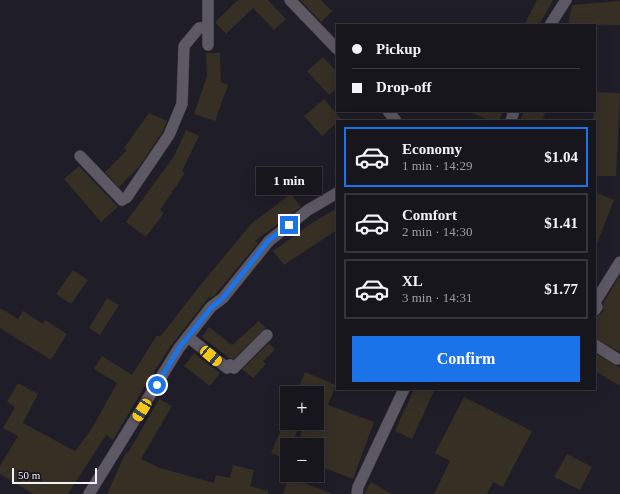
<!DOCTYPE html>
<html lang="en">
<head>
<meta charset="utf-8">
<style>
	:root { --surface:#17161d; --page:#201f26; --text:#f1f3f6; --muted:#9e9fa4; --line:#36353b; --accent:#1a73e8 }
	body { margin:0; font-family:"Times New Roman",serif; background:var(--page); color:var(--text); height:100vh; display:flex; flex-direction:column; font-size:15px; white-space:nowrap }
	* { box-sizing:border-box; margin:0 }
	p { font-size:13px; color:var(--muted) }
	.icon { flex:none; width:22px; height:22px; fill:none; stroke:currentColor; stroke-width:2; stroke-linecap:round; stroke-linejoin:round }
	.map { position:relative; flex:1; overflow:hidden }
	.details { position:absolute; left:336px; top:120px; width:260px; height:270px; display:flex; flex-direction:column; background:var(--surface); border-radius:0px; box-shadow:0 4px 16px #0002,0 0 0 1px var(--line) }
	.details>* { flex:none }
	.guide { position:absolute; left:336px; top:24px; width:260px; height:88px; border-radius:0px; box-shadow:0 4px 16px #0002,0 0 0 1px var(--line); display:grid; align-content:center; height:88px; padding:0 16px; background:var(--surface) }
	.controls { position:absolute; left:280px; top:386px; display:grid; gap:8px }
	.controls a { display:grid; place-items:center; width:44px; height:44px; border-radius:0px; background:var(--surface); box-shadow:0 4px 16px #0002,0 0 0 1px var(--line); font-size:20px }
	.scale { position:absolute; left:12px; bottom:10px; width:85px; box-sizing:border-box; padding-left:4px; border:2px solid #f2f1f8; border-top:0; font-size:11px; line-height:14px; white-space:nowrap; color:#f2f1f8; -webkit-text-stroke:3px #16131d; paint-order:stroke }
	.end { position:absolute; width:18px; height:18px; margin:-9px; border:5px solid #1a73e8; background:#fff; box-shadow:0 0 0 2px #fff }
	.from { border-radius:50% }
	.bubble { position:absolute; height:28px; border-radius:0px; background:var(--surface); box-shadow:0 4px 16px #0002,0 0 0 1px var(--line); font-size:13px; font-weight:700; line-height:28px; text-align:center }
	.car { position:absolute; width:12px; height:24px; margin:-12px -6px; border-radius:5px; box-shadow:0 0 3px 1px #0007; background:linear-gradient(#f5c518 24%,#345 0 40%,#f5c518 0 76%,#345 0 86%,#f5c518 0) }
	.guide b { display:flex; align-items:center; gap:14px; height:38px; font-size:15px }
	.guide b+b { border-top:1px solid var(--line) }
	.guide i { width:10px; height:10px; background:var(--text) }
	ul { padding:7px 0 0; list-style:none }
	li { display:flex; align-items:center; gap:12px; height:60px; margin:0 8px 6px; padding:0 8px; border:2px solid var(--line); border-radius:0px }
	li div { flex:1 }
	li b { display:block; font-size:15px }
	li em { font-style:normal; font-weight:700 }
	li.selected { border-color:var(--accent) }
	li>.icon { width:36px; height:36px; stroke-width:1.5 }
	.button { display:flex; gap:8px; margin-top:auto; padding:8px 16px }
	.button a { flex:1; height:46px; border-radius:0px; background:var(--accent); color:#fff; font-size:16px; font-weight:700; line-height:46px; text-align:center }
	.map>svg:first-child { display:block }
	.building { fill:#352f24 }
	.lines { fill:none; stroke-linecap:round; stroke-linejoin:round }
	.minor-casing { stroke:#3c3a43; stroke-width:12 }
	.minor { stroke:#5c5965; stroke-width:11 }
	.route { stroke:#1a73e8; stroke-width:5 }
</style>
</head>
<body>
<div class="map">
<svg width="620" height="494" viewBox="0 0 620 494">
	<rect width="100%" height="100%" fill="#1f1d27"/>
	<path class="building" d="M238 0H268L286 19 274 30 253 8 226 34 215 22Z
		M300 0H321L332 11 321 22Z
		M537 0H553L539 25H524Z
		M620 1V25H568L572 5Z
		M206 53H220L221 82 228 85 215 121 194 114 207 76Z
		M323 57 337 72V88L329 95 307 71Z
		M595 92 620 93 616 176H595V121H593Z
		M324 99 341 119 322 136 304 116Z
		M467 111H503L499 121H491Z
		M524 111H546L542 121H520Z
		M149 113 167 121 163 131 139 167 119 187 105 172 127 150 124 148Z
		M186 130 199 136 182 171 185 173 160 210 164 213 146 237 126 222 174 156Z
		M79 166 118 207 101 222 64 179Z
		M595 192 614 200 596 246H595Z
		M291 194 301 207 255 241 258 243 215 295 211 298 209 297 170 347 143 389 113 440 106 435 68 494H33L0 474V466L18 436 3 428 15 407 7 402 18 383 38 394 23 423 75 451 91 430 117 383 94 369 102 356 132 375 157 335 160 337 198 288 252 223Z
		M337 208V230L284 265 273 251 312 223Z
		M73 270 88 280 71 304 56 294Z
		M620 275V350L619 352 595 338V317L598 316 603 311V303Z
		M107 298 119 305 100 335 89 328Z
		M0 308 18 319 23 311 43 324 45 320 67 334 51 360 0 328Z
		M259 321 266 328 233 359 229 358 202 337 209 327 232 345Z
		M269 343 275 350 263 361 266 364 253 378 242 369Z
		M194 353 220 373 210 386 184 366Z
		M595 353 620 368V386L595 371Z
		M305 372 336 385 328 405 374 422 353 479 317 465V442L300 436 305 423 317 427V393H306L297 390Z
		M414 389H435L412 439 395 431Z
		M464 397 532 431 503 487 493 482 487 494H434L450 461 435 453Z
		M159 399 172 406 141 459 160 468 214 483 216 475 230 478 233 465 254 470 250 486 268 491V494H107L126 452 128 453Z
		M283 425 297 431 292 445H287V459L271 453Z
		M567 454 592 467 580 490 554 477Z
		M289 477 330 493V494H283Z
		M371 482 392 494H364Z"/>
	<g class="lines">
		<g class="minor-casing">
			<path id="minor" d="M290 0 337 49
				M550 25 566 0
				M208 27V45
				M388 111 396 121
				M511 121 514 111
				M80 156 122 200 127 197 169 135 182 104 184 46 199 28 208 27V0
				M595 310 597 307 595 302 620 262
				M188 337 227 368 230 365 234 368 267 335
				M595 345 617 359
				M89 494 179 348 211 307 223 298 269 241 308 210 337 193
				M357 494 358 487 404 389"/>
		</g>
		<use href="#minor" class="minor"/>
	</g>
	<g class="lines">
		<path class="route" d="M157 385 179 348 211 308 223 298 269 240 289 225"/>
	</g>
</svg>
<div class="controls">
<a>+</a>
<a>−</a>
</div>
<div class="scale">50 m</div>
<i class="end from" style="left:157px;top:385px"></i>
<i class="end" style="left:289px;top:225px"></i>
<div class="bubble" style="left:256px;top:167px;width:66px">1 min</div>
<i class="car" style="left:211px;top:356px;rotate:130deg"></i>
<i class="car" style="left:142px;top:410px;rotate:212deg"></i>
<div class="guide">
<b><i class="from"></i>Pickup</b>
<b><i></i>Drop-off</b>
</div>
<section class="details">
<ul>
<li class="selected"><svg class="icon" aria-label="car" viewBox="0 0 24 24"><path d="M5 17H2v-5l4-1 3-4h7l3 4 3 1v5h-3M9 17h6M6 11h13"/><circle cx="7" cy="17" r="2"/><circle cx="17" cy="17" r="2"/></svg><div><b>Economy</b><p>1 min · 14:29</p></div><em>$1.04</em></li>
<li><svg class="icon" aria-label="car" viewBox="0 0 24 24"><path d="M5 17H2v-5l4-1 3-4h7l3 4 3 1v5h-3M9 17h6M6 11h13"/><circle cx="7" cy="17" r="2"/><circle cx="17" cy="17" r="2"/></svg><div><b>Comfort</b><p>2 min · 14:30</p></div><em>$1.41</em></li>
<li><svg class="icon" aria-label="car" viewBox="0 0 24 24"><path d="M5 17H2v-5l4-1 3-4h7l3 4 3 1v5h-3M9 17h6M6 11h13"/><circle cx="7" cy="17" r="2"/><circle cx="17" cy="17" r="2"/></svg><div><b>XL</b><p>3 min · 14:31</p></div><em>$1.77</em></li>
</ul>
<div class="button"><a>Confirm</a></div>
</section>
</div>
</body>
</html>
